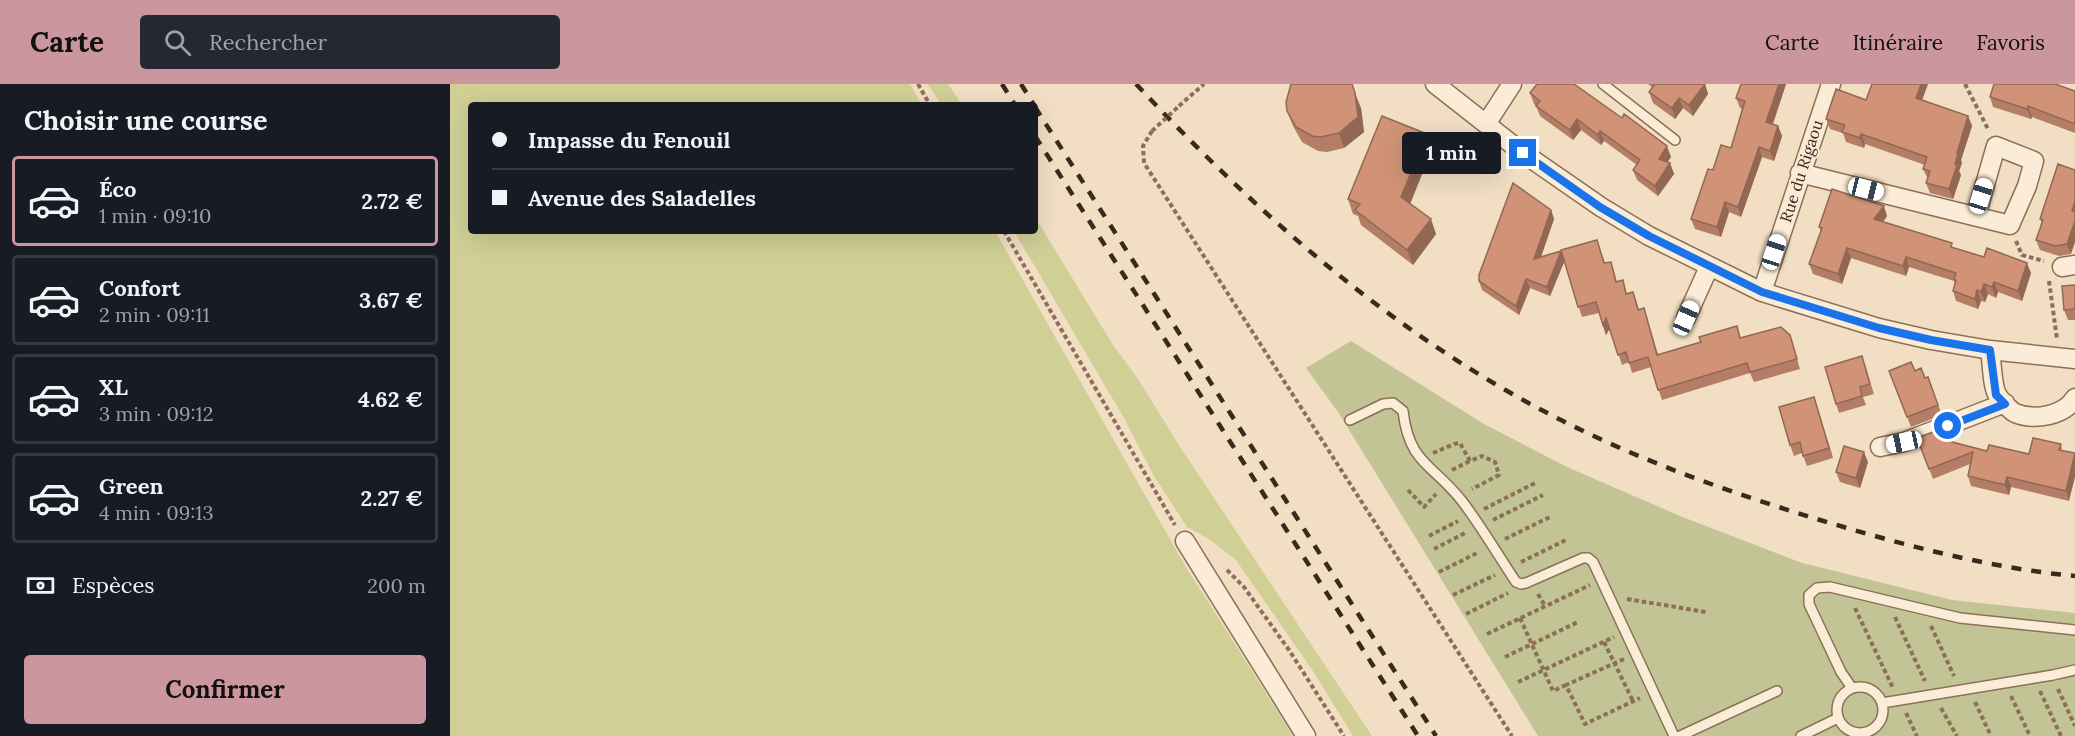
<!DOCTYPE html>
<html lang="fr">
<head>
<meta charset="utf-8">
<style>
	:root { --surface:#171b24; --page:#242831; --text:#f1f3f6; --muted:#9ea1a6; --line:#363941; --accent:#cc969e }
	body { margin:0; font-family:Lora,serif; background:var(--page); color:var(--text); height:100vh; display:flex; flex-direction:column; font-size:22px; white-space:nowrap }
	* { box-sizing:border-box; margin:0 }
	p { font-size:20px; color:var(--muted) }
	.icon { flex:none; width:33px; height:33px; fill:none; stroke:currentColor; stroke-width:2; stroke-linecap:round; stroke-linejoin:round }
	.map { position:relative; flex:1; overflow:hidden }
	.drawer { display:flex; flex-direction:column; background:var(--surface); width:450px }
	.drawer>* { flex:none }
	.guide { position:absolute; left:18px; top:18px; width:570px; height:132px; border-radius:6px; box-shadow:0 6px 24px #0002; display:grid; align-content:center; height:132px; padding:0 24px; background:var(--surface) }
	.end { position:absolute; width:27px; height:27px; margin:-14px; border:8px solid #1a73e8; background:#fff; box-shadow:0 0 0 3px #fff }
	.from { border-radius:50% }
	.bubble { position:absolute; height:42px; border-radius:6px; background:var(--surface); box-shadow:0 6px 24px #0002; font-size:20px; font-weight:700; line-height:42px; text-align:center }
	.car { position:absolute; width:18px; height:36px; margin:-18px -9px; border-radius:8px; box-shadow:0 0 4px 2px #0007; background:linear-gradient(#fff 24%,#345 0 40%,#fff 0 76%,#345 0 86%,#fff 0) }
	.guide b { display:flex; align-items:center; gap:21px; height:57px; font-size:22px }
	.guide b+b { border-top:2px solid var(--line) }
	.guide i { width:15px; height:15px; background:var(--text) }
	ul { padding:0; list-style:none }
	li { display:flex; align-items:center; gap:18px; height:90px; margin:0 12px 9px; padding:0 12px; border:3px solid var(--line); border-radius:6px }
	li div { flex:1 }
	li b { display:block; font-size:22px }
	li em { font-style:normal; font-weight:700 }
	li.current { border-color:var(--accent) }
	li>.icon { width:54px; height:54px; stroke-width:1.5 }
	h2 { padding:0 24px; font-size:27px; line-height:72px }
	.pay { display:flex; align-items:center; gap:15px; height:66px; padding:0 24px; font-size:22px }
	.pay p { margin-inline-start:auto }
	.primary-button { display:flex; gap:12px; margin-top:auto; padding:12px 24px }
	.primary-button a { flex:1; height:69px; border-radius:6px; background:var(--accent); color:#111; font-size:24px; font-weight:700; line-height:69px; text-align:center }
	header { display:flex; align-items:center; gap:36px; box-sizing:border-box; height:84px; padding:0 30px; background:var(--accent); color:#111 }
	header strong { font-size:28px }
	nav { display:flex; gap:33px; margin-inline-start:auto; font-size:21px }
	.search { width:420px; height:54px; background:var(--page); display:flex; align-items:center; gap:15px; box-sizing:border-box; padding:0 21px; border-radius:6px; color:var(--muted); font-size:22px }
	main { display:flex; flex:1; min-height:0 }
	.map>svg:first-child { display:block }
	.green { fill:#cfcf96 }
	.cemetery { fill:#c3c496 }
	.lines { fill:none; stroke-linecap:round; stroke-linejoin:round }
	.lane-casing { stroke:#8c6f59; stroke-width:12 }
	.street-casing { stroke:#8c6f59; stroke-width:21 }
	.path { stroke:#8c6f59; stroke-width:4; stroke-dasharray:4.5 3; stroke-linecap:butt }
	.lane { stroke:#fbecd7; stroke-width:9 }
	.street { stroke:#fbecd7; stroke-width:18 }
	.rail { stroke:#3b291e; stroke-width:4.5; stroke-dasharray:10 10; stroke-linecap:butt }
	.path-bridge { stroke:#8c6f59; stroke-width:4; stroke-dasharray:4.5 3; stroke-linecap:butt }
	.wall { fill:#b47e66 }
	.shaded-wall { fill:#926753 }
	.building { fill:#d19377; stroke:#926753; stroke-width:1.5 }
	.route { stroke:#1a73e8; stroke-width:8 }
	.labels { text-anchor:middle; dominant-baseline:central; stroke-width:4.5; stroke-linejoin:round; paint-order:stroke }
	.street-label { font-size:16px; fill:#3b291e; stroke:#f7e9d3 }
</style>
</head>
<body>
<header>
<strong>Carte</strong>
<div class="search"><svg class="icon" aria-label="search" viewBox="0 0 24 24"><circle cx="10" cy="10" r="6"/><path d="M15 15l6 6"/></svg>Rechercher</div>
<nav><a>Carte</a><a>Itinéraire</a><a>Favoris</a></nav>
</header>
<main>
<section class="drawer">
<h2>Choisir une course</h2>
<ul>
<li class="current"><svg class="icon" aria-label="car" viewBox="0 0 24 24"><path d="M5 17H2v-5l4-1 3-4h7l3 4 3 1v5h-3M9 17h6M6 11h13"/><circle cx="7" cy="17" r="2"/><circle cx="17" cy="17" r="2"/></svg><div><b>Éco</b><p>1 min · 09:10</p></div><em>2.72 €</em></li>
<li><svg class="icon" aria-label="car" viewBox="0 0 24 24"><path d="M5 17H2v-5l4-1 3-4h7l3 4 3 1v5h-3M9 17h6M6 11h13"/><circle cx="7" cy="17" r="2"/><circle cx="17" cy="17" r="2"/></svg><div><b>Confort</b><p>2 min · 09:11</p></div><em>3.67 €</em></li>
<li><svg class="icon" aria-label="car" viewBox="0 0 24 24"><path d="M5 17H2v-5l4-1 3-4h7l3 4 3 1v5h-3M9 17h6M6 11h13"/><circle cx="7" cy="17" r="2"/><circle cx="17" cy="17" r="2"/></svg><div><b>XL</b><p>3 min · 09:12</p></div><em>4.62 €</em></li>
<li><svg class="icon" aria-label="car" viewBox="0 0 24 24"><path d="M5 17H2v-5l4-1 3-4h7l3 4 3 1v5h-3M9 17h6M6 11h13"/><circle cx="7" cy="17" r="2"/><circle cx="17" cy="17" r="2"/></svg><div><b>Green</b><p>4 min · 09:13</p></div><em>2.27 €</em></li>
</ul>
<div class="pay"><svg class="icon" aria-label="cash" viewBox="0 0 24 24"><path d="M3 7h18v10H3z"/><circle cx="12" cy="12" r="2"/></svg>Espèces<p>200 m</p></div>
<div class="primary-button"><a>Confirmer</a></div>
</section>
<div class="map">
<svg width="1625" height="652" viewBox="0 0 1625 652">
	<rect width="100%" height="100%" fill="#f1dec3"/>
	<path class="green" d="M0 0H460L472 21H21V147H545L734 480 843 652H0Z
		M478 0H498L512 21H491Z
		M585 133 663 261 688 295 732 366 922 652H903L865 590 786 476 759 455 737 443 704 392 674 334 564 147H585Z"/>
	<path class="cemetery" d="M901 257 1034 340 1117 383 1230 432 1352 479 1502 516 1625 529V652H1088L888 328 856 284Z"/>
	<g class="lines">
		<g class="lane-casing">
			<path id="lane" d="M1153 0 1225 56
				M900 336 933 320 943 319 953 327C959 380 983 380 1012 417 1031 442 1048 471 1066 498L1071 500 1076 499 1133 474H1138L1143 478 1224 652
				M1387 626a23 23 0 1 1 46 0a23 23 0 1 1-46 0Z
				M1402 604 1391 588 1359 520V511L1367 504 1380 503 1510 534 1625 546
				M1432 619 1603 591 1625 586
				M1230 652 1327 607
				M1351 652 1388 634"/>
		</g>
		<g class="street-casing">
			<path id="street" d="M985 0 1073 69 1151 123 1199 152 1312 208 1429 244 1481 256 1540 266 1625 275
				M1036 40 1062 0
				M1350 89 1560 141 1577 102 1584 77 1546 62 1526 132
				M1612 183 1625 181
				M1312 208 1381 0
				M1236 234 1259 183
				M1540 266C1542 277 1542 304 1548 312 1551 317 1560 326 1565 329 1584 337 1614 332 1625 314
				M1430 363 1454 358 1555 319
				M735 457 856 652"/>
		</g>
		<path class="path" d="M468 0 480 21
			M1515 0 1538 45
			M729 22 754 0
			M702 47 693 62 694 79 1062 652
			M554 147 725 441
			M1566 157 1572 171 1594 177
			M1599 197 1607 255
			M983 369 1004 360 1010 359 1020 377 1032 372 1045 378 1049 391 1022 405
			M1002 386 1020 377
			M958 406 974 423 986 410
			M1034 425 1087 398
			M1043 436 1093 411
			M979 452 1008 437
			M1055 455 1102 432
			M984 465 1017 448
			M1071 478 1116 456
			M777 486 794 503 839 566 894 652
			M989 488 1029 468
			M1088 510 1095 522
			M1003 511 1045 491
			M1177 515 1256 528
			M1405 524 1443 604
			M1016 530 1058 509
			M1445 533 1475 597
			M1070 534 1103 607 1116 601
			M1481 542 1504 592
			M1037 550 1140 501
			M1154 558 1183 617
			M1055 573 1128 538
			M1174 575 1116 601 1135 640 1190 614
			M1068 598 1164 553
			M1608 605 1625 642
			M1590 607 1611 652
			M1561 612 1580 652
			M1525 618 1541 652
			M1491 624 1507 652
			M1456 629 1467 652"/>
		<use href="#lane" class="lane"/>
		<use href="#street" class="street"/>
		<path class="rail" d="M552 0 565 21
			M571 0 584 21
			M686 0C810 133 948 254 1111 336 1193 378 1282 409 1370 436 1453 461 1539 484 1625 492
			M585 23 986 652
			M585 52 968 652"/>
		<path class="path-bridge" d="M702 47 729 22"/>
	</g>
	<path class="wall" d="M1198 0H1255L1258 10 1243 32 1233 24 1225 35 1203 19 1199 8 1202 3Z
		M1291 0H1336L1323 40 1328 42 1332 52 1324 77 1312 73 1291 133 1279 128 1271 153 1245 145 1241 135 1263 86 1281 64 1292 25 1290 24 1286 14Z
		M1422 0H1478L1472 16 1518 32 1522 42 1511 76 1512 79 1509 87 1511 91 1503 115 1480 109 1476 99 1478 95 1473 85 1475 81 1415 60 1414 64 1396 58 1393 49 1380 45 1376 35 1416 16Z
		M1625 7V49L1582 33 1581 35 1543 23 1540 13Z
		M1080 9 1221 73 1217 78 1220 79 1224 90 1208 112 1187 96 1183 86 1187 81 1154 57 1151 61 1131 46 1123 56 1090 32 1086 22 1084 20Z
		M911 24 914 48 894 64 877 68 868 67 852 58 843 42 837 27Z
		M977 50 982 65 960 119 986 150 963 181 911 141 908 132 903 130 898 115Z
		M1608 80 1621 170 1609 172 1590 166 1586 156 1592 139 1590 135Z
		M1101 126 1104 135 1091 173 1147 156 1155 179 1161 178 1167 198 1177 209 1183 208 1189 225 1197 234 1208 270 1291 254 1340 251 1350 285 1304 298 1300 289 1212 316 1201 283 1182 289 1179 278 1172 281 1160 244 1156 251 1149 229 1132 233 1114 177 1100 212 1080 204 1069 231 1032 206 1029 197Z
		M1437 132 1433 138 1504 164 1581 189 1572 217 1548 208 1546 214 1538 210 1535 218 1531 217 1528 225 1506 217 1503 207 1505 200 1504 197 1459 183 1456 192 1401 174 1392 200 1363 190 1359 180 1371 147 1369 143Z
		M1625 201V236H1618L1614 226Z
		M1412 272 1424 310 1413 313 1416 321 1389 329 1386 320Z
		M1439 287H1465L1475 294 1478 293 1492 331 1461 343Z
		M1364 313 1383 374 1357 382 1352 369 1344 372 1340 361Z
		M1467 354 1502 358 1537 367 1579 370 1611 360 1619 417 1561 403 1559 411 1521 402 1518 392 1520 380 1483 395Z
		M1418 378 1410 404 1390 398 1386 388Z"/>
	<path class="shaded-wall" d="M1255 0 1258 10 1243 32 1239 21Z
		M1329 0H1336L1320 48 1316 38Z
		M1471 0H1478L1469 24 1466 14Z
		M905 9 911 24 914 48 894 64 889 49Z
		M1229 14 1233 24 1225 35 1222 24Z
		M1578 22 1582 33 1581 35 1577 25Z
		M1518 32 1522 42 1511 76 1512 79 1509 87 1511 91 1503 115 1499 105 1507 69Z
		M1127 35 1131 46 1123 56 1120 46Z
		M1328 42 1332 52 1324 77 1320 67Z
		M1150 47 1154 57 1151 61 1148 51Z
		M977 50 982 65 957 128 951 113Z
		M1411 50 1415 60 1414 64 1410 54Z
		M1217 62 1221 73 1212 86 1209 75Z
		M1309 63 1312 73 1291 133 1288 123Z
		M1220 79 1224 90 1208 112 1205 102Z
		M1625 117V136L1622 127Z
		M1275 118 1279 128 1271 153 1267 143Z
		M1434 122 1437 132 1428 145 1424 135Z
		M1101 126 1104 135 1087 184 1084 175Z
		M981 135 986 150 963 181 957 166Z
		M1625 137V158L1621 170 1617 160Z
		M1397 164 1401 174 1392 200 1388 190Z
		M1111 167 1115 176 1100 212 1097 203Z
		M1456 173 1459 183 1456 192 1453 182Z
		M1577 179 1581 189 1572 217 1568 207Z
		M1076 195 1080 204 1069 231 1066 222Z
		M1544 198 1548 208 1546 214 1542 203Z
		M1534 200 1538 210 1535 218 1531 208Z
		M1527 206 1531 217 1528 225 1525 215Z
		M1156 234 1160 244 1156 251 1153 241Z
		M1364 313 1367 323 1383 374 1379 364Z
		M1414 368 1418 378 1410 404 1406 394Z
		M1625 369V393L1619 417 1616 407Z
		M1557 393 1561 403 1559 411 1555 401Z"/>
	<path class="building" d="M841 0H902L905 9 908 33 889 49 871 53 862 52 846 43 837 27 836 18Z
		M1087 0H1124L1172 34 1174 30 1217 62 1209 75 1220 79 1205 102 1183 86 1190 76 1150 47 1148 51 1127 35 1120 46 1086 22 1090 17 1080 9Z
		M1205 0H1255L1239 21 1229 14 1222 24 1199 8Z
		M1291 0H1329L1316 38 1328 42 1320 67 1309 63 1288 123 1275 118 1267 143 1241 135 1258 85 1263 86 1271 61 1281 64 1295 17 1286 14Z
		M1422 0H1471L1466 14 1518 32 1507 69H1508L1505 80 1507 81 1499 105 1476 99 1480 87 1473 85 1477 73 1411 50 1410 54 1392 48 1395 41 1376 35 1386 5 1416 16Z
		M1544 0H1605L1625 7V40L1578 22 1577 25 1540 13Z
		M932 32 977 50 951 113 981 135 957 166 905 126 910 120 898 115Z
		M1608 80 1625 86V117L1622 127 1625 128V137L1617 160 1605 162 1586 156 1593 136 1590 135Z
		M1063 99 1101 126 1084 175 1111 167 1097 203 1076 195 1066 222 1029 197V191Z
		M1382 105 1434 122 1424 135 1502 159 1501 163 1534 173 1537 164 1577 179 1568 207 1544 198 1542 203 1534 200 1531 208 1527 206 1525 215 1503 207 1506 196 1504 195 1506 189 1456 173 1453 182 1397 164 1388 190 1359 180 1372 144 1369 143Z
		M1147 156 1154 179 1161 178 1166 198 1173 196 1176 210 1183 208 1188 226 1194 224 1207 271 1251 258 1249 253 1287 242 1290 254 1331 243 1340 251 1347 275 1300 288 1297 279 1208 306 1198 273 1179 279 1176 268 1168 271 1156 234 1153 241 1146 218 1128 223 1111 166Z
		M1625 201V225L1614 226 1612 202Z
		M1412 272 1420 300 1410 303 1412 312 1386 320 1375 283Z
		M1461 278 1465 287 1471 284 1475 294 1478 293 1488 321 1457 333 1439 287Z
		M1364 313 1379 364 1353 372 1350 358 1340 361 1329 323Z
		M1496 343 1502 358 1537 367 1539 361 1579 370 1583 354 1611 360 1609 366 1625 369 1616 407 1557 393 1555 401 1518 392 1523 368 1479 385 1467 354Z
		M1394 362 1414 368 1406 394 1386 388Z"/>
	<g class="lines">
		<path class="route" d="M1073 69 1150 123 1199 152 1312 208 1429 244 1481 256 1540 266 1546 311 1555 320 1498 342"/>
	</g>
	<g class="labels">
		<g class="street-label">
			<text transform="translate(1351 87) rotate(-72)">Rue du Rigaou</text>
		</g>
	</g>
</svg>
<i class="end from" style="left:1498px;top:342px"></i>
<i class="end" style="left:1073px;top:69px"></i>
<div class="bubble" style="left:952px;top:48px;width:99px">1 min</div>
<i class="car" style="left:1416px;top:105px;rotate:104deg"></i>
<i class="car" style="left:1531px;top:112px;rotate:17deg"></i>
<i class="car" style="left:1324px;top:168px;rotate:18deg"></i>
<i class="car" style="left:1236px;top:234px;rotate:24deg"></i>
<i class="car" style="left:1454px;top:358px;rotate:258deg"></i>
<div class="guide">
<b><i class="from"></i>Impasse du Fenouil</b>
<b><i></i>Avenue des Saladelles</b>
</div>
</div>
</main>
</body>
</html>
